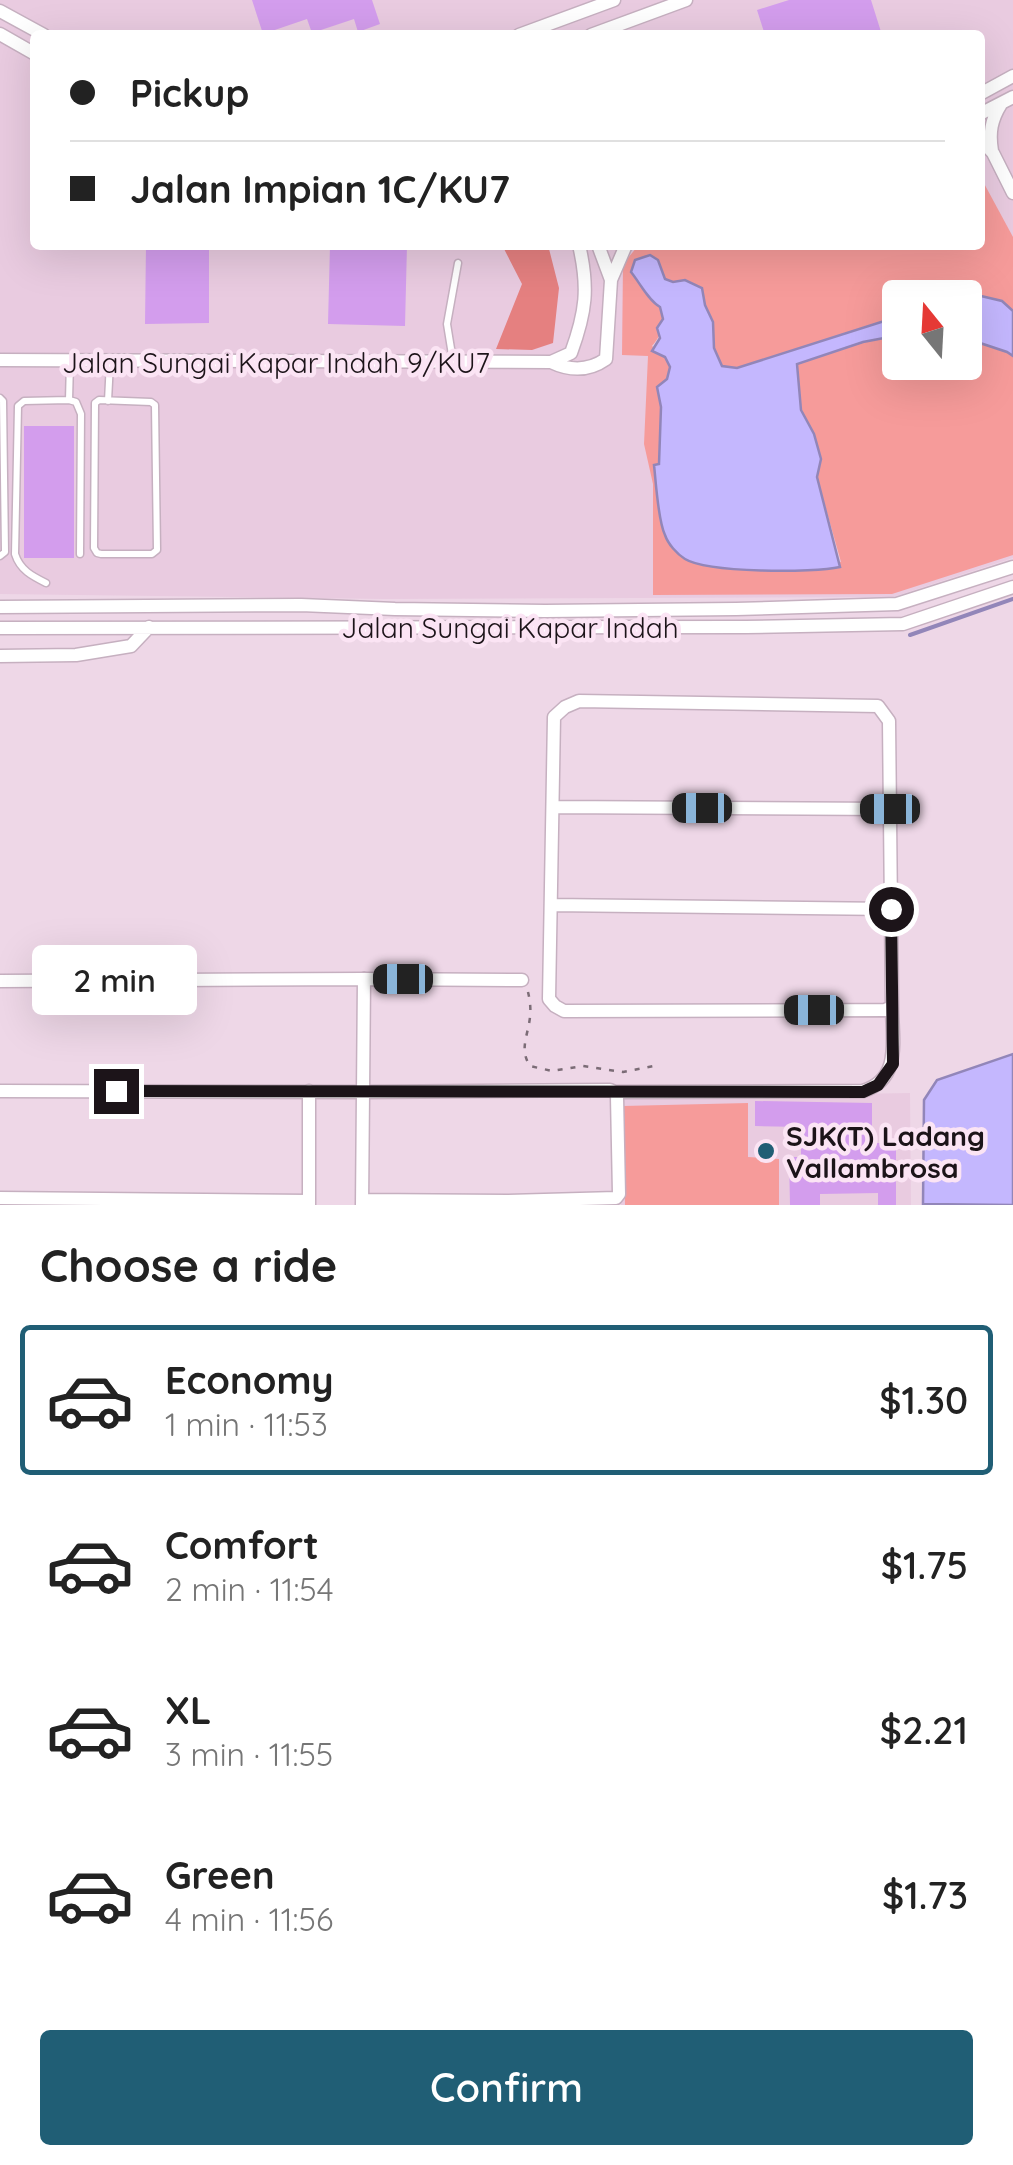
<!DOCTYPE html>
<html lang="en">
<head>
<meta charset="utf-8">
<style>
	:root { --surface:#fff; --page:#f6f6f6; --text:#222; --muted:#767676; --line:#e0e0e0; --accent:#205e75 }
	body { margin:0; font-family:Quicksand,sans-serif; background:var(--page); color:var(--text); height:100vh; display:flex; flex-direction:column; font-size:38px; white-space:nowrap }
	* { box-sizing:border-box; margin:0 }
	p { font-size:32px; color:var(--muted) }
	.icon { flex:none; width:55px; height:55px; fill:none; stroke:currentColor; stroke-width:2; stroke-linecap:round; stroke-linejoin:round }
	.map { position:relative; height:1205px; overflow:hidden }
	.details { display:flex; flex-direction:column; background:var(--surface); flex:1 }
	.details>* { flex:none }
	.banner { position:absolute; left:30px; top:30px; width:955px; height:220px; border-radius:10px; box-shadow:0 10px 40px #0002; display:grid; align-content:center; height:220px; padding:0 40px; background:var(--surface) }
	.needle { width:65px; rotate:342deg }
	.tools { position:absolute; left:882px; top:280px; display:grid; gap:20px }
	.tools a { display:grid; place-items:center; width:100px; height:100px; border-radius:10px; background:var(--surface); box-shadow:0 10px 40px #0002; font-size:50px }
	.end { position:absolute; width:45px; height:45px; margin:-22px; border:12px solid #1c1419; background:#fff; box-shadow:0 0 0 5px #fff }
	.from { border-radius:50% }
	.bubble { position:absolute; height:70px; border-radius:10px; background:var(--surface); box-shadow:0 10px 40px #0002; font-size:32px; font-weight:600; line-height:70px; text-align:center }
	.car { position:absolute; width:30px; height:60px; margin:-30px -15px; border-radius:12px; box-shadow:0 0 8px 2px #0007; background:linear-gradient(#222 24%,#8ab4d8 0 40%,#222 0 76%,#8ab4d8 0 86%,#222 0) }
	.banner b { display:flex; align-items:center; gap:35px; height:95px; font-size:38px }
	.banner b+b { border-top:2px solid var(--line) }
	.banner i { width:25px; height:25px; background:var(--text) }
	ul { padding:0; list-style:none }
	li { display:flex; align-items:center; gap:30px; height:150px; margin:0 20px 15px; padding:0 20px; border:5px solid transparent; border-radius:10px }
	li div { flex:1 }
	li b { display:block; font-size:38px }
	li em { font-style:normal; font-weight:600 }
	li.active { border-color:var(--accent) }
	li>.icon { width:90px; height:90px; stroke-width:1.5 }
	h2 { padding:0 40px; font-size:45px; line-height:120px }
	.button { display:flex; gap:20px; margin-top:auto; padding:20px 40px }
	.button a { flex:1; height:115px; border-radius:10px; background:var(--accent); color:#fff; font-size:40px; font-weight:600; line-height:115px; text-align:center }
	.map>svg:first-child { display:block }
	.built { fill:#e9cbe0; fill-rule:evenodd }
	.green { fill:#f69b9a }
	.forest { fill:#e58080 }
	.water { fill:#c4b7fe; stroke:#9286b9; stroke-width:2.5 }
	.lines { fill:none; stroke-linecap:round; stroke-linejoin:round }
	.stream { stroke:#9286b9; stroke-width:4 }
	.building { fill:#d39ded }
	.service-casing { stroke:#c6b0c0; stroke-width:9 }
	.minor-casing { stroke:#c6b0c0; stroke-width:15 }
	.path { stroke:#7b6c76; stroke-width:2.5; stroke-dasharray:5 8; stroke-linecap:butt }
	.service { stroke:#fff; stroke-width:6 }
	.minor { stroke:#fff; stroke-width:12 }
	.route { stroke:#1c1419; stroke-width:12 }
	.poi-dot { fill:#205e75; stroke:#fbe4f4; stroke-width:4 }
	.labels { text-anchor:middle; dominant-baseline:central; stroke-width:9; stroke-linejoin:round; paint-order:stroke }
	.street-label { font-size:28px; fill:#1c1419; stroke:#fbe4f4 }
	.poi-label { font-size:28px; font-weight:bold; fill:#1c1419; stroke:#fbe4f4; text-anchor:start }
</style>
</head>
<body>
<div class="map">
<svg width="1013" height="1205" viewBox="0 0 1013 1205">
	<rect width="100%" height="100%" fill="#eed7e7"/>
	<path class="built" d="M0 0H1013V558L893 597 384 599 0 594ZM35 35H980V245H35ZM900 298H965V362H900Z
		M910 1093 911 1205H621V1098Z"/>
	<path class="green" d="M980 176 1013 237V311C998 297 984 296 965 299V298H900V316L737 368 721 366 714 348 713 322 705 305 701 288 685 280 673 282 665 279 662 269 631 272C640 283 648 300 660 307 664 322 663 334 652 346L665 357 670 367 667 379 657 387 661 407 659 464 655 465 660 521 841 562 817 477C828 447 805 429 801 405 798 392 798 377 797 363L863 342 900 335V362H965V338L1007 352 1013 356V555L892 594 653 595V484L644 444 648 356 622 355 623 264 637 247 643 245H980Z
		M748 1103V1157L779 1159V1205H625L623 1106Z"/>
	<path class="forest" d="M502 245H548L559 288 553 343 532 350 496 349 522 284Z"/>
	<path class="water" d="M650 255 658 260 665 279 673 282 685 280 702 288 705 305 713 322 714 348 722 366 737 368 900 316V335L863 342 797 364 801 410 814 434 821 459 817 477 840 567C813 573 708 573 685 559 677 554 668 544 665 535 658 521 656 483 654 465L659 464 661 407 657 387 667 379 670 367 665 357 652 351 660 338 657 328 663 319 660 307C648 300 640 283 631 272L635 260Z
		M981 296 1002 301 1013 311V356L1007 352 965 338V299Z
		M1013 1054V1205L923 1204 924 1100 937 1080Z"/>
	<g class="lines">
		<path class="stream" d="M910 635 1013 599"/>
	</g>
	<path class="building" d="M252 0H372L380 24 358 32 354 19 312 33 307 19 263 34Z
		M789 0H871L882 35H765L757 10Z
		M146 245H209V323L145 324Z
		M330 245H407L405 326 328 324Z
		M24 426H74V558H24Z
		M755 1101 872 1103V1143H896V1205H878V1193L820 1194V1205H790L789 1157H801V1127L755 1126Z"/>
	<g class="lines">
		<g class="service-casing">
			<path id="service" d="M453 361 447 324 458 263
				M0 398 3 401 5 552 0 556
				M69 400 76 402 81 414 80 554
				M99 400 151 402 155 405 157 550 152 554H101L97 553 94 548 95 403Z
				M108 401 110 362
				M46 583C32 576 20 570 15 554L18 406 24 401 69 400 70 362"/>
		</g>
		<g class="minor-casing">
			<path id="minor" d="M0 11 44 35
				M0 34 35 54
				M519 35 614 0
				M591 35 686 0
				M980 94 1013 76
				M980 114 1013 97
				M980 139 993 153 1013 193
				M992 151C989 133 991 120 1001 104
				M611 280 626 245
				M0 360 551 362C570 371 589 371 606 359L611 280 598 245
				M551 362 571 353C586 312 589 288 579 245
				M0 607 301 605 395 609 545 611 736 609 897 604 1013 567
				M0 628 746 627 903 624 1013 587
				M0 656 76 655 131 646 149 627
				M579 701 878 706 889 721 892 1007 885 1010 564 1011 555 1006 549 999 554 717 565 707Z
				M553 807 890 809
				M551 905 891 909
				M0 981 364 979 522 980
				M0 1091 363 1092 610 1090 615 1092 617 1097 619 1194 616 1198 507 1201 362 1200
				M309 1091V1205
				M615 1092 863 1091C902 1079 892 1039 892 1007
				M0 1198 309 1201
				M362 1205 364 979"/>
		</g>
		<path class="path" d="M528 992C530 1000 531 1009 530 1017 528 1036 519 1049 530 1066L552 1071 583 1066 623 1072 659 1065"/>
		<use href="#service" class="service"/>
		<use href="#minor" class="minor"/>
	</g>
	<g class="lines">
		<path class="route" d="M116 1091 863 1092 878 1085 893 1064 891 909"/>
	</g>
	<circle class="poi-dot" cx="766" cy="1151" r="10"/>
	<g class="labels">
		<g class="street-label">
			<text x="276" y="362">Jalan Sungai Kapar Indah 9/KU7</text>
			<text x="510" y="627">Jalan Sungai Kapar Indah</text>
		</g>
		<g class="poi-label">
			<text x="786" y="1135">SJK(T) Ladang<tspan x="786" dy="32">Vallambrosa</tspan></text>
		</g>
	</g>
</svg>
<div class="tools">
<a><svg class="needle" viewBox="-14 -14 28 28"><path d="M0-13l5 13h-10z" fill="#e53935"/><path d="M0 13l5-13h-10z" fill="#767676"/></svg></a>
</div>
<i class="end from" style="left:891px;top:909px"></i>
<i class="end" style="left:116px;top:1091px"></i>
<div class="bubble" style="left:32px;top:945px;width:165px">2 min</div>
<i class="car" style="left:702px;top:808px;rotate:270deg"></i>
<i class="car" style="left:890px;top:809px;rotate:270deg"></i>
<i class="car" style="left:403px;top:979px;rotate:270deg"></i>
<i class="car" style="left:814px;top:1010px;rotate:270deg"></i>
<div class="banner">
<b><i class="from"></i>Pickup</b>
<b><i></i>Jalan Impian 1C/KU7</b>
</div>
</div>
<section class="details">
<h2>Choose a ride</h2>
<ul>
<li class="active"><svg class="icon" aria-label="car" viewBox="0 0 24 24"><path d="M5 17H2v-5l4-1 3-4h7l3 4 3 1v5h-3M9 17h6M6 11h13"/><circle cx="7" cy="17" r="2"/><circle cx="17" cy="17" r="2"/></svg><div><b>Economy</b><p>1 min · 11:53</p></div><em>$1.30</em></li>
<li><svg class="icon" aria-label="car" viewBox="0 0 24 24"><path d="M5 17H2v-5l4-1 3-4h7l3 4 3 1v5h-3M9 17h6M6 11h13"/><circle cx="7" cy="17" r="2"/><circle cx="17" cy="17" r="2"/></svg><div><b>Comfort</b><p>2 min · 11:54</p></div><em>$1.75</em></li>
<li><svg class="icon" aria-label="car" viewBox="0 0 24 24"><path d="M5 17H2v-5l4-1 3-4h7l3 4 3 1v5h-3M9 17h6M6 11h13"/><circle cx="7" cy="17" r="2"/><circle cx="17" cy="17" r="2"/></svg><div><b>XL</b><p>3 min · 11:55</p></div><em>$2.21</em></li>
<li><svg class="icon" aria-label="car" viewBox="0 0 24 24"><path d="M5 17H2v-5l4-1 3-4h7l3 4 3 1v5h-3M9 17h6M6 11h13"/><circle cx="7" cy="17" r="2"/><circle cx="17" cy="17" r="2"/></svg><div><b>Green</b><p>4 min · 11:56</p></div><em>$1.73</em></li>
</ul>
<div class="button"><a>Confirm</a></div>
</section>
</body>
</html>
